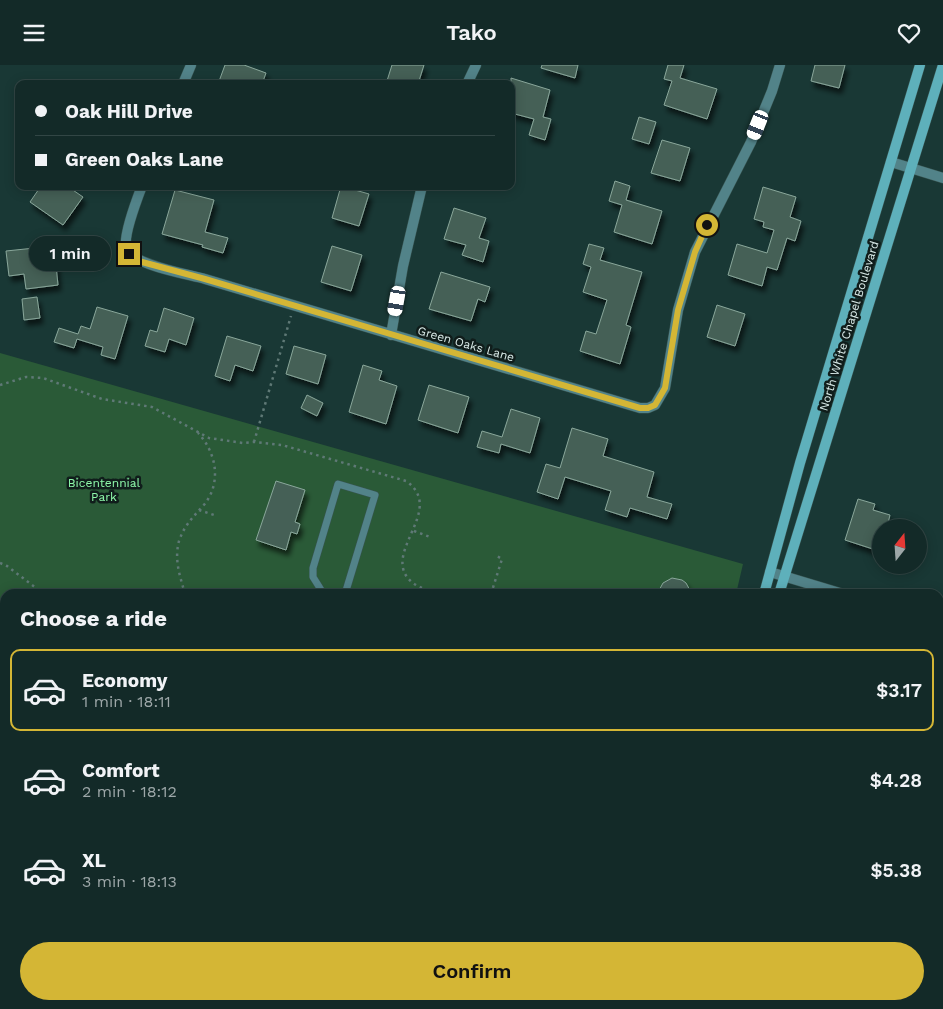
<!DOCTYPE html>
<html lang="en">
<head>
<meta charset="utf-8">
<style>
	:root { --surface:#132a28; --page:#1c3230; --text:#f1f3f6; --muted:#9da7a8; --line:#324645; --accent:#d4b635 }
	body { margin:0; font-family:"Work Sans",sans-serif; background:var(--page); color:var(--text); height:100vh; display:flex; flex-direction:column; font-size:19px; white-space:nowrap }
	* { box-sizing:border-box; margin:0 }
	p { font-size:16px; color:var(--muted) }
	.icon { flex:none; width:28px; height:28px; fill:none; stroke:currentColor; stroke-width:2; stroke-linecap:round; stroke-linejoin:round }
	.map { position:relative; flex:1; overflow:hidden }
	.panel { position:absolute; left:0px; top:524px; width:944px; height:421px; display:flex; flex-direction:column; background:var(--surface); border-radius:15px 15px 0 0; box-shadow:0 2px 12px #0003,0 0 0 1px var(--line) }
	.panel>* { flex:none }
	.guide { position:absolute; left:15px; top:15px; width:500px; height:110px; border-radius:10px; box-shadow:0 2px 12px #0003,0 0 0 1px var(--line); display:grid; align-content:center; height:110px; padding:0 20px; background:var(--surface) }
	.needle { width:32px; rotate:17deg }
	.buttons { position:absolute; left:872px; top:454px; display:grid; gap:10px }
	.buttons a { display:grid; place-items:center; width:55px; height:55px; border-radius:50%; background:var(--surface); box-shadow:0 2px 12px #0003,0 0 0 1px var(--line); font-size:25px }
	.end { position:absolute; width:22px; height:22px; margin:-11px; border:6px solid #d4b635; background:#111; box-shadow:0 0 0 2px #111 }
	.from { border-radius:50% }
	.bubble { position:absolute; height:35px; border-radius:18px; background:var(--surface); box-shadow:0 2px 12px #0003,0 0 0 1px var(--line); font-size:16px; font-weight:600; line-height:35px; text-align:center }
	.car { position:absolute; width:15px; height:30px; margin:-15px -8px; border-radius:6px; box-shadow:0 0 4px 1px #0007; background:linear-gradient(#fff 24%,#345 0 40%,#fff 0 76%,#345 0 86%,#fff 0) }
	.guide b { display:flex; align-items:center; gap:18px; height:48px; font-size:19px }
	.guide b+b { border-top:1px solid var(--line) }
	.guide i { width:12px; height:12px; background:var(--text) }
	ul { padding:0; list-style:none }
	li { display:flex; align-items:center; gap:15px; height:82px; margin:0 10px 8px; padding:0 10px; border:2px solid transparent; border-radius:10px }
	li div { flex:1 }
	li b { display:block; font-size:19px }
	li em { font-style:normal; font-weight:600 }
	li.current { border-color:var(--accent) }
	li>.icon { width:45px; height:45px; stroke-width:1.5 }
	h2 { padding:0 20px; font-size:22px; line-height:60px }
	.cta { display:flex; gap:10px; margin-top:auto; padding:10px 20px }
	.cta a { flex:1; height:58px; border-radius:30px; background:var(--accent); color:#111; font-size:20px; font-weight:600; line-height:58px; text-align:center }
	header { display:flex; justify-content:space-between; align-items:center; height:65px; padding:0 20px; background:var(--surface); font-size:22px; font-weight:600 }
	.map>svg:first-child { display:block }
	.green { fill:#2a5a37 }
	.building { fill:#456156; stroke:#8aa79b; filter:url(#shadow) }
	.lines { fill:none; stroke-linecap:round; stroke-linejoin:round }
	.service-casing { stroke:#385451; stroke-width:8 }
	.minor-casing { stroke:#385451; stroke-width:11 }
	.secondary-casing { stroke:#385451; stroke-width:11 }
	.path { stroke:#5f7976; stroke-width:2.5; stroke-dasharray:2.5 4; stroke-linecap:butt }
	.service { stroke:#528389; stroke-width:7 }
	.minor { stroke:#528389; stroke-width:10 }
	.secondary { stroke:#5eb0bb; stroke-width:10 }
	.route { stroke:#d4b635; stroke-width:6 }
	.labels { text-anchor:middle; dominant-baseline:central; stroke-width:5; stroke-linejoin:round; paint-order:stroke }
	.street-label { font-size:12px; fill:#d8e9e7; stroke:#101d1b }
	.park-label { font-size:12px; fill:#8ffbab; stroke:#101d1b }
</style>
</head>
<body>
<header><svg class="icon" aria-label="menu" viewBox="0 0 24 24"><path d="M4 6h16M4 12h16M4 18h16"/></svg>Tako<svg class="icon" aria-label="heart" viewBox="0 0 24 24"><path d="M12 20l-8-8c-3-5 5-10 8-4 3-6 11-1 8 4z"/></svg></header>
<div class="map">
<svg width="943" height="944" viewBox="0 0 943 944">
	<defs>
		<filter id="shadow"><feDropShadow dx="3" dy="5.5" stdDeviation="2.5" flood-color="#0009"/></filter>
	</defs>
	<rect width="100%" height="100%" fill="#193835"/>
	<path class="green" d="M0 288 743 499 736 529H5V940H275L274 944H0Z
		M359 940H616L615 944H372Z"/>
	<path class="building" d="M225 0H244L266 8 262 19H218Z
		M392 0H424L418 19H386Z
		M542 0H578L575 13 541 3Z
		M668 0H684L680 13 717 24 707 54 664 40 672 16 664 14Z
		M815 0H845L839 23 811 16Z
		M511 13 550 25 543 52 551 54 545 75 529 70 534 54 511 48Z
		M639 52 656 57 649 79 632 74Z
		M662 75 690 83 680 116 651 108Z
		M615 116 630 121 626 135 662 146 652 179 614 167 622 140 609 136Z
		M41 121H67L83 132 63 160 30 137Z
		M341 121 369 129 359 161 332 153Z
		M763 122 796 132 790 152 801 156 795 176 787 173 777 205 767 202 762 221 728 210 737 179 767 188 774 165 763 162 764 157 754 154Z
		M175 125 214 135 205 167 228 173 223 188 202 182 203 180 162 169Z
		M454 143 486 153 479 173 489 176 483 197 462 190 466 180 444 174Z
		M589 179 604 183 600 195 642 207 626 260 631 262 620 299 580 286 586 266 596 269 607 235 583 227 591 202 583 199Z
		M54 181 58 220 26 224 24 209 9 211 6 186Z
		M332 181 362 190 351 226 321 217Z
		M441 207 490 222 485 237 478 234 471 256 429 244Z
		M37 232 40 253 24 255 22 234Z
		M717 240 745 249 735 281 707 272Z
		M97 242 128 251 115 294 101 290 103 282 77 274 74 283 54 277 59 263 78 269 81 261 90 264Z
		M164 243 194 253 186 280 169 274 165 287 145 281 150 265 157 267Z
		M227 271 261 281 253 306 235 300 230 316 215 311Z
		M294 281 326 290 318 319 286 309Z
		M363 300 382 306 379 315 397 321 386 359 349 347Z
		M429 320 469 332 458 368 418 355Z
		M307 330 323 338 317 351 301 343Z
		M511 344 540 353 530 388 501 379 499 388 477 382 482 366 502 372Z
		M572 363 608 374 603 391 654 407 647 432 672 439 667 454 630 443 627 452 605 445 611 426 565 412 558 434 537 427 546 399 560 403Z
		M276 416 305 425 295 457 300 459 297 469 291 467 286 485 256 475Z
		M858 434 875 439 873 445 890 450 887 462H881V480L879 486 845 475Z
		M672 513 682 515 686 518 692 529H657L663 518Z"/>
	<g class="lines">
		<g class="service-casing">
			<path id="service" d="M326 529 323 528 313 512V503L338 419 375 430 345 529"/>
		</g>
		<g class="minor-casing">
			<path id="minor" d="M183 19 191 0
				M467 19 476 0
				M891 97 943 113
				M142 121C137 134 124 168 126 181 128 200 188 209 205 214L640 343H648L655 340 665 323 678 245 695 187 751 77 772 26 780 0
				M391 270 403 201 422 121
				M770 507 843 529
				M939 559 943 560
				M0 814 5 813
				M0 833 5 832
				M863 940 873 944"/>
		</g>
		<g class="secondary-casing">
			<path id="secondary" d="M764 529 800 398 920 0
				M779 529 943 0
				M636 944 638 940
				M656 944 658 940"/>
		</g>
		<path class="path" d="M0 320 26 312 43 313 102 334 152 342 209 373 243 378 254 377 282 380 406 416C448 445 377 490 413 518 421 524 433 526 442 529
			M254 377 291 251
			M199 445 217 451
			M414 466 430 472
			M0 498 7 501 44 529
			M185 529C180 511 174 495 179 476 184 461 193 452 203 441 222 419 217 388 198 368
			M491 529 502 494 497 491
			M416 940 429 944
			M589 940 590 944
			M263 944 265 940
			M468 944 476 940"/>
		<use href="#service" class="service"/>
		<use href="#minor" class="minor"/>
		<use href="#secondary" class="secondary"/>
	</g>
	<g class="lines">
		<path class="route" d="M129 189 142 197 205 214 640 343H648L655 340 665 323 678 245 695 187 707 160"/>
	</g>
	<g class="labels">
		<g class="street-label">
			<text transform="translate(849 261) rotate(-73)">North White Chapel Boulevard</text>
			<text transform="translate(466 279) rotate(16)">Green Oaks Lane</text>
		</g>
		<g class="park-label">
			<text x="104" y="418">Bicentennial<tspan x="104" dy="14">Park</tspan></text>
		</g>
	</g>
</svg>
<div class="buttons">
<a><svg class="needle" viewBox="-14 -14 28 28"><path d="M0-13l5 13h-10z" fill="#e53935"/><path d="M0 13l5-13h-10z" fill="#9da7a8"/></svg></a>
</div>
<i class="end from" style="left:707px;top:160px"></i>
<i class="end" style="left:129px;top:189px"></i>
<div class="bubble" style="left:29px;top:171px;width:82px">1 min</div>
<i class="car" style="left:758px;top:60px;rotate:202deg"></i>
<i class="car" style="left:397px;top:236px;rotate:190deg"></i>
<div class="guide">
<b><i class="from"></i>Oak Hill Drive</b>
<b><i></i>Green Oaks Lane</b>
</div>
<section class="panel">
<h2>Choose a ride</h2>
<ul>
<li class="current"><svg class="icon" aria-label="car" viewBox="0 0 24 24"><path d="M5 17H2v-5l4-1 3-4h7l3 4 3 1v5h-3M9 17h6M6 11h13"/><circle cx="7" cy="17" r="2"/><circle cx="17" cy="17" r="2"/></svg><div><b>Economy</b><p>1 min · 18:11</p></div><em>$3.17</em></li>
<li><svg class="icon" aria-label="car" viewBox="0 0 24 24"><path d="M5 17H2v-5l4-1 3-4h7l3 4 3 1v5h-3M9 17h6M6 11h13"/><circle cx="7" cy="17" r="2"/><circle cx="17" cy="17" r="2"/></svg><div><b>Comfort</b><p>2 min · 18:12</p></div><em>$4.28</em></li>
<li><svg class="icon" aria-label="car" viewBox="0 0 24 24"><path d="M5 17H2v-5l4-1 3-4h7l3 4 3 1v5h-3M9 17h6M6 11h13"/><circle cx="7" cy="17" r="2"/><circle cx="17" cy="17" r="2"/></svg><div><b>XL</b><p>3 min · 18:13</p></div><em>$5.38</em></li>
</ul>
<div class="cta"><a>Confirm</a></div>
</section>
</div>
</body>
</html>
